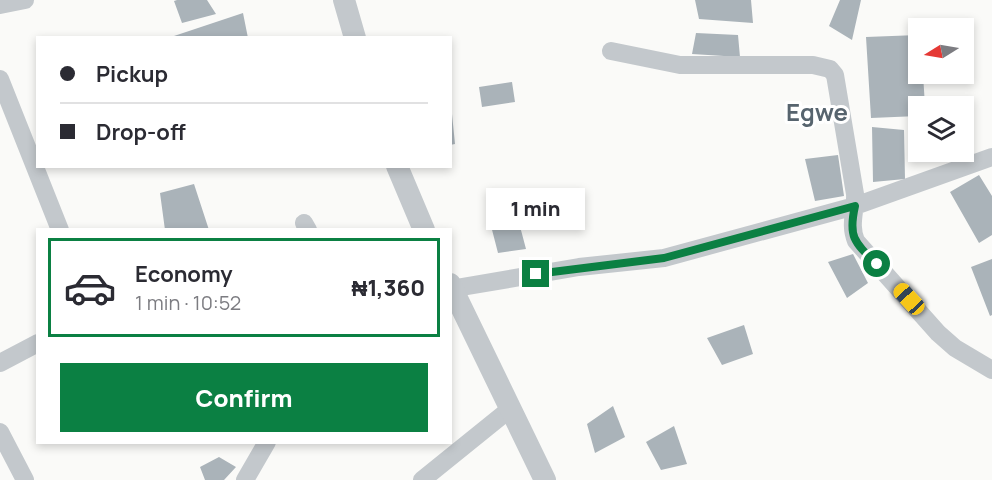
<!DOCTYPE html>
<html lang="en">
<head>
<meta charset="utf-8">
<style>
	:root { --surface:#fff; --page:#f7f7f7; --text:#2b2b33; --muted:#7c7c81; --line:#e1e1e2; --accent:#0b8043 }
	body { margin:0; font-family:Manrope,sans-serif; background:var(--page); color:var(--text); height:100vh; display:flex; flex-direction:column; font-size:22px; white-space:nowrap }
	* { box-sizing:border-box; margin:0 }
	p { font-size:20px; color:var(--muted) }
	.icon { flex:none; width:33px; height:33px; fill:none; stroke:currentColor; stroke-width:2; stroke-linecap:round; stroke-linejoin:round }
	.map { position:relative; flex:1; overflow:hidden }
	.sheet { position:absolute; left:36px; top:228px; width:416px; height:216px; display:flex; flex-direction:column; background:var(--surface); border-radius:0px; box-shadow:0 3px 9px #0003 }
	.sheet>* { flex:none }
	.hud { position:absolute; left:36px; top:36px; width:416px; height:132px; border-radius:0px; box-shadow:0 3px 9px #0003; display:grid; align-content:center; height:132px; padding:0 24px; background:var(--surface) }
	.needle { width:39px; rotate:259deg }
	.tools { position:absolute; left:908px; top:18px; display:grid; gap:12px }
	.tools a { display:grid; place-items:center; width:66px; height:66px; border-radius:0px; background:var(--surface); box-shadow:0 3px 9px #0003; font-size:30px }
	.end { position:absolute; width:27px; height:27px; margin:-14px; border:8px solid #0b8043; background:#fff; box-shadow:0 0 0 3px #fff }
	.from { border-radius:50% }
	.bubble { position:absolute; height:42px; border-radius:0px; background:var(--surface); box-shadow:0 3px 9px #0003; font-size:20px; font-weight:800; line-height:42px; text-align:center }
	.car { position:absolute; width:18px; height:36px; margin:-18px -9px; border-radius:8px; box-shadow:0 0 4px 2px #0007; background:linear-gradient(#f5c518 24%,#345 0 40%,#f5c518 0 76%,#345 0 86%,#f5c518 0) }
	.hud b { display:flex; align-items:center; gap:21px; height:57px; font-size:22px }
	.hud b+b { border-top:2px solid var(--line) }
	.hud i { width:15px; height:15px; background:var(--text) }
	ul { padding:10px 0 0; list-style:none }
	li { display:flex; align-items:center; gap:18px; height:99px; margin:0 12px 9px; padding:0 12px; border:3px solid transparent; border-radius:0px }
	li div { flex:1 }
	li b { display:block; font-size:22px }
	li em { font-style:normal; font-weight:800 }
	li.on { border-color:var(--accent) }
	li>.icon { width:54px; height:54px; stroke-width:1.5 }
	.primary-button { display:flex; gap:12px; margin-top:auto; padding:12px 24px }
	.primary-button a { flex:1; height:69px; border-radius:0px; background:var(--accent); color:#fff; font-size:24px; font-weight:800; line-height:69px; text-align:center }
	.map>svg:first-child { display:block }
	.building { fill:#aab3b9 }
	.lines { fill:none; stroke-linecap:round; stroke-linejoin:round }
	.minor { stroke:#c3c8cc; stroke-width:18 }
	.tertiary { stroke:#c3c8cc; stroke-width:22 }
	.route { stroke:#0b8043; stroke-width:8 }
	.labels { text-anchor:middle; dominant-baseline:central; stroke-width:6; stroke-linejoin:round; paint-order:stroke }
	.quarter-label { font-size:24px; font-weight:bold; fill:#57646e; stroke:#fff }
</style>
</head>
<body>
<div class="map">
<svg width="992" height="480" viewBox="0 0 992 480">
	<rect width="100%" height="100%" fill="#fafaf8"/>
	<path class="building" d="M177 0H207L216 14 182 23 174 1Z
		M695 0H751L753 23 699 19Z
		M840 0H861L852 40 829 26Z
		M243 13 248 38H171V37Z
		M696 33 738 35 740 57 692 54Z
		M918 35V74H923L925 106H918V116L871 118 866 37Z
		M512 82 515 102 482 107 479 87Z
		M452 114 455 144 450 145V115Z
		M872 127 904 130 905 179 873 182Z
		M838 155 844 196 815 201 805 159Z
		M979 175 992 196V235L979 243 950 192Z
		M194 184 209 230H165L160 193Z
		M517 215 526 249 498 253 490 222Z
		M853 254 868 283 847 298 828 262Z
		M992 259V315L990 316 971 267Z
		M744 325 753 354 722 365 707 338Z
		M613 406 625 437 595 453 587 424Z
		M674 426 687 464 661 470 646 442Z
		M219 457 236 467 224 480H205L200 467Z"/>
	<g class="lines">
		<path class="minor" d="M0 5 25 0
			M611 51 680 65H813L830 69 835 75 855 194C856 211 849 224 856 241L938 333 955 348 992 370
			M0 79 60 230
			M304 223 308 230
			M450 289 579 267 664 258 855 206 992 157
			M0 363 38 343
			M0 432 25 480
			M245 480 267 442
			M422 480 510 409"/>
		<path class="tertiary" d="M344 0 355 38
			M397 166 424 230
			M450 284 545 480"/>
	</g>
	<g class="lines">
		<path class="route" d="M536 274 664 258 855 206C848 237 854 242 877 264"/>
	</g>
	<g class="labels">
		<g class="quarter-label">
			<text x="817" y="111">Egwe</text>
		</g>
	</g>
</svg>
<div class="tools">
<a><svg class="needle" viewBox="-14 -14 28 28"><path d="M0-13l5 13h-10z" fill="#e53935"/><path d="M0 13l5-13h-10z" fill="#7c7c81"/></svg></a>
<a><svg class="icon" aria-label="layers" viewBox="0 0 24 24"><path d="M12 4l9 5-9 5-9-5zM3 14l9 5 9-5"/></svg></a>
</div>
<i class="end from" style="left:877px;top:264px"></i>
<i class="end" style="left:536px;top:274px"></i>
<div class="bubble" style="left:486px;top:188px;width:99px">1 min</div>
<i class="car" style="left:909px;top:299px;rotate:317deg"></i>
<div class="hud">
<b><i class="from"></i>Pickup</b>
<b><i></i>Drop-off</b>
</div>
<section class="sheet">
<ul>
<li class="on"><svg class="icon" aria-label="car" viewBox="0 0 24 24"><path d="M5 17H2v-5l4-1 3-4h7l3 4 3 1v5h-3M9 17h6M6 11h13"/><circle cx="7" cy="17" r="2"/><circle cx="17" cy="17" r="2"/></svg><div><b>Economy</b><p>1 min · 10:52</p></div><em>₦1,360</em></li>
</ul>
<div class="primary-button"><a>Confirm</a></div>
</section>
</div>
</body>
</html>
